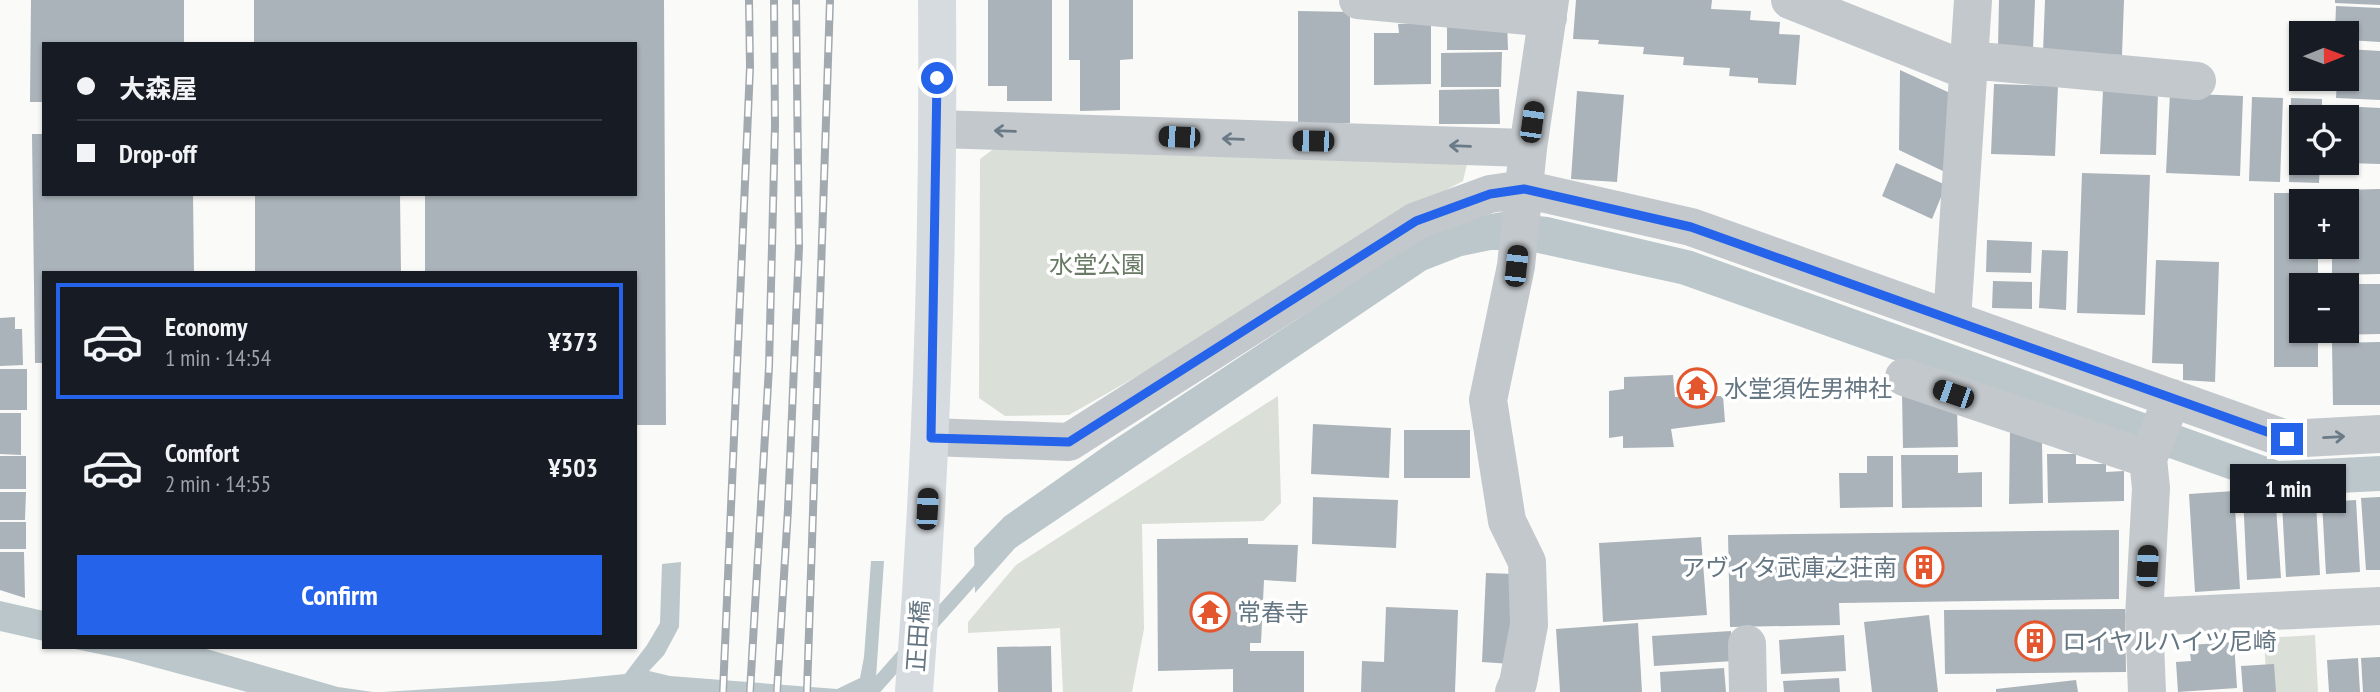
<!DOCTYPE html>
<html lang="en">
<head>
<meta charset="utf-8">
<style>
	:root { --surface:#171b24; --page:#242831; --text:#f1f3f6; --muted:#9ea1a6; --line:#363941; --accent:#2563eb }
	body { margin:0; font-family:"PT Sans Narrow","Noto Sans JP",sans-serif; background:var(--page); color:var(--text); height:100vh; display:flex; flex-direction:column; font-size:26px; white-space:nowrap }
	* { box-sizing:border-box; margin:0 }
	p { font-size:23px; color:var(--muted) }
	.icon { flex:none; width:38px; height:38px; fill:none; stroke:currentColor; stroke-width:2; stroke-linecap:round; stroke-linejoin:round }
	.map { position:relative; flex:1; overflow:hidden }
	.side { position:absolute; left:42px; top:271px; width:595px; height:378px; display:flex; flex-direction:column; background:var(--surface); border-radius:0px; box-shadow:0 2px 5px #0004 }
	.side>* { flex:none }
	.hud { position:absolute; left:42px; top:42px; width:595px; height:154px; border-radius:0px; box-shadow:0 2px 5px #0004; display:grid; align-content:center; height:154px; padding:0 35px; background:var(--surface) }
	.needle { width:46px; rotate:89deg }
	.controls { position:absolute; left:2289px; top:21px; display:grid; gap:14px }
	.controls a { display:grid; place-items:center; width:70px; height:70px; border-radius:0px; background:var(--surface); box-shadow:0 2px 5px #0004; font-size:35px }
	.end { position:absolute; width:32px; height:32px; margin:-16px; border:9px solid #2563eb; background:#fff; box-shadow:0 0 0 4px #fff }
	.from { border-radius:50% }
	.bubble { position:absolute; height:49px; border-radius:0px; background:var(--surface); box-shadow:0 2px 5px #0004; font-size:23px; font-weight:800; line-height:49px; text-align:center }
	.car { position:absolute; width:21px; height:42px; margin:-21px -10px; border-radius:9px; box-shadow:0 0 5px 2px #0007; background:linear-gradient(#222 24%,#8ab4d8 0 40%,#222 0 76%,#8ab4d8 0 86%,#222 0) }
	.hud b { display:flex; align-items:center; gap:24px; height:66px; font-size:26px }
	.hud b+b { border-top:2px solid var(--line) }
	.hud i { width:18px; height:18px; background:var(--text) }
	ul { padding:12px 0 0; list-style:none }
	li { display:flex; align-items:center; gap:21px; height:116px; margin:0 14px 10px; padding:0 21px; border:4px solid transparent; border-radius:0px }
	li div { flex:1 }
	li b { display:block; font-size:26px }
	li em { font-style:normal; font-weight:800 }
	li.current { border-color:var(--accent) }
	li>.icon { width:63px; height:63px; stroke-width:1.5 }
	.action { display:flex; gap:14px; margin-top:auto; padding:14px 35px }
	.action a { flex:1; height:80px; border-radius:0px; background:var(--accent); color:#fff; font-size:28px; font-weight:800; line-height:80px; text-align:center }
	.map>svg:first-child { display:block }
	.green { fill:#dadfd7 }
	.water { fill:#bbc7cb }
	.lines { fill:none; stroke-linecap:round; stroke-linejoin:round }
	.stream { stroke:#bbc7cb; stroke-width:14 }
	.building { fill:#aab3b9 }
	.street { stroke:#c3c8cc; stroke-width:38 }
	.secondary { stroke:#d6dbdf; stroke-width:38 }
	.rail-casing { stroke:#a2aab0; stroke-width:8 }
	.rail { stroke:#fff; stroke-width:5; stroke-dasharray:16; stroke-linecap:butt }
	.oneway { stroke:#6a7a87 }
	.route { stroke:#2563eb; stroke-width:9 }
	.labels { text-anchor:middle; dominant-baseline:central; stroke-width:7; stroke-linejoin:round; paint-order:stroke }
	.park-label { font-size:24px; fill:#687a64; stroke:#fff }
	.poi-label { font-size:24px; fill:#657683; stroke:#fff; text-anchor:start }
	.street-label { font-size:24px; fill:#657683; stroke:#fff }
</style>
</head>
<body>
<div class="map">
<svg width="2380" height="692" viewBox="0 0 2380 692">
	<rect width="100%" height="100%" fill="#fafaf8"/>
	<path class="green" d="M999 145 1468 160 1463 181 1388 221 1197 342 1069 415 1005 416 979 398 980 159Z
		M1278 396 1281 503 1263 521 1142 524 1144 629 1132 692H1063L1060 628 968 633V622L1016 565Z
		M2315 635 2318 692H2267L2264 638Z"/>
	<path class="water" d="M1502 212 1548 217 1692 251 2279 461 2380 456V491L2276 496 1680 284 1524 250H1491L1462 256 1426 270 1015 548 975 593 974 548 1004 517 1109 443 1416 241 1479 216Z
		M871 561H884L875 692H383L555 681 625 674 647 645 660 623 662 564 681 562 679 627 664 655 649 671 670 676 837 689 860 678 864 657Z
		M0 601 44 611V641L0 631Z
		M70 648H203L338 687 373 692H247L124 659Z"/>
	<g class="lines">
		<path class="stream" d="M927 629 986 563
			M871 692 909 649"/>
	</g>
	<path class="building" d="M31 0H184V44H44V102H30Z
		M254 0H664L666 425H635V273H425V194H635V44H254Z
		M988 0H1052V101H1007V86H988Z
		M1069 0H1133V59L1120 60V110L1080 111V60H1069Z
		M1576 0H1712L1711 9 1751 11 1750 20 1780 22 1779 34 1800 35 1796 85 1758 83V78L1729 76 1730 68 1683 65 1684 57 1643 54 1644 47 1598 44 1599 40 1573 39Z
		M1999 0H2035L2033 49 1998 48Z
		M2045 0H2124L2122 55 2043 52Z
		M2335 0H2380V5L2335 3Z
		M2336 6 2380 8V42L2347 40V33H2335Z
		M1298 11 1350 12V123L1298 124Z
		M1447 20H1507L1508 50H1447Z
		M1431 23V84L1374 85V33H1399L1398 24Z
		M2347 49 2380 51V100L2336 98 2337 79H2347Z
		M1502 52 1501 87H1441V53Z
		M1900 70 1950 93 1947 173 1899 150Z
		M1994 84 2058 86 2055 156 1991 154Z
		M1499 89 1500 124H1439V90Z
		M2103 90 2158 92 2156 155 2100 154Z
		M1577 91 1624 95 1617 182 1571 179Z
		M2170 93 2243 96 2240 176 2166 173Z
		M2252 97 2283 98 2280 182 2249 181Z
		M2291 98 2322 99V117H2301V163H2320L2319 183 2289 182Z
		M2342 106 2380 108V164L2347 163V117H2342Z
		M32 134H44V194H193L194 273H44V363H35Z
		M1896 163 1946 185 1932 219 1882 196Z
		M2082 173 2150 175 2145 315 2077 313Z
		M2380 189V274L2332 275V247H2347V201H2339L2338 190Z
		M2274 193H2318V201H2301V247H2318V285H2301V331H2318V367H2274Z
		M255 194H400L401 273H255Z
		M1987 240 2032 242 2031 273 1986 272Z
		M2042 250 2068 251 2066 310 2039 308Z
		M2156 260 2219 262 2215 382 2183 380V364L2152 363Z
		M1993 281 2032 282V309L1992 308Z
		M2347 284H2380V334L2331 335V331H2347Z
		M15 317V329H22L23 365 0 366V318Z
		M2380 342V405H2333L2332 343Z
		M0 369H27V410H0Z
		M1673 375 1675 397 1723 396 1725 422 1671 429 1674 447 1623 448V436L1609 438V391L1624 389V377Z
		M1902 393 1957 409 1958 447 1903 448Z
		M0 413H21V455L0 454Z
		M1313 424 1391 428 1389 478 1311 474Z
		M1404 430H1470V478H1404Z
		M2010 432 2042 441 2043 503 2009 504Z
		M2047 454H2076V464H2106V472L2124 471V501L2048 503Z
		M1901 455H1958V473L1982 472V507L1902 508Z
		M0 456H26V489H0Z
		M1867 456H1893V507L1840 508 1839 473H1867Z
		M2234 491 2240 589 2195 592 2189 494Z
		M0 492H26L25 520H0Z
		M2243 495 2276 506 2281 578 2247 580Z
		M1313 497 1398 500 1396 548 1312 544Z
		M2380 497V570H2366L2361 498Z
		M2356 500 2360 572 2326 574 2322 502Z
		M2316 502 2320 575 2286 577 2282 504Z
		M0 522H26V549H0Z
		M2119 530V599L1839 603 1840 625 1730 627 1728 535Z
		M1701 537 1707 615 1603 622 1599 543Z
		M1248 538V544L1298 545 1296 582 1264 580 1261 643H1250V651H1304V692H1233V669L1158 671 1157 539Z
		M0 552H24L25 598 0 590Z
		M1486 573 1514 574 1511 664 1482 662Z
		M1386 607 1458 610 1455 692H1361L1362 661 1384 662Z
		M2125 609 2126 672 1945 674 1944 610Z
		M1929 615 1938 692H1872L1864 622Z
		M1638 623 1642 692H1560L1556 629Z
		M1731 631 1733 661 1654 666 1652 636Z
		M1844 635 1846 671 1781 674 1779 640Z
		M2234 642 2237 688 2178 692 2176 662 2191 661 2189 645Z
		M1051 646 1052 692H998L997 647Z
		M2380 657V692H2363L2361 658Z
		M2358 658 2360 692H2329L2327 660Z
		M2274 664 2276 692H2243L2241 666Z
		M1724 668 1726 692H1661L1660 672Z
		M1839 678 1840 692H1784L1783 681Z
		M2076 680 2078 692H1996V689Z"/>
	<g class="lines">
		<path class="street" d="M1358 0 1548 18
			M1790 0 1968 71
			M1969 60 2197 81
			M937 129 1528 148
			M1952 320 1973 0
			M1904 377 2148 459
			M931 437 1069 442 1416 221 1490 194 1524 189 1691 227 2286 439 2380 434
			M2144 617 2380 606
			M1747 644 1748 692
			M1514 692 1518 683 1529 625 1527 562 1507 521 1488 400 1516 266 1528 148 1550 0
			M2147 692 2144 617 2151 488 2148 459 2172 398"/>
		<path class="secondary" d="M914 692C932 462 939 231 937 0"/>
		<g class="rail-casing">
			<path id="rail" d="M723 692 750 67 749 0
				M750 692 769 367 775 125 774 0
				M777 692 788 509 799 247 796 0
				M807 692 830 0"/>
		</g>
		<use href="#rail" class="rail"/>
	</g>
	<defs><path id="oneway-shaft" d="M-6 0H5M1.5-3L5.5 0L1.5 3" fill="none" stroke-width="1.6" stroke-linecap="round" stroke-linejoin="round" transform="scale(1.75)"/></defs>
	<g class="oneway">
		<use href="#oneway-shaft" transform="translate(1005 131) rotate(-178)"/>
		<use href="#oneway-shaft" transform="translate(1233 139) rotate(-178)"/>
		<use href="#oneway-shaft" transform="translate(1460 146) rotate(-178)"/>
		<use href="#oneway-shaft" transform="translate(2334 437) rotate(-3)"/>
	</g>
	<g class="lines">
		<path class="route" d="M937 78 931 438 1069 442 1416 221 1490 194 1524 189 1691 227 2287 439"/>
	</g>
	<defs>
		<g id="temple-ring" transform="scale(2.0125)"><circle r="9.5" fill="#fff" stroke="#e4572e" stroke-width="1.5"/><path d="M0-6L5-2H3V0L6.5 2.5H4V6H1.5V3h-3V6H-4V2.5H-6.5L-3 0V-2H-5Z" fill="#e4572e"/></g>
		<g id="building-ring" transform="scale(2.0125)"><circle r="9.5" fill="#fff" stroke="#e4572e" stroke-width="1.5"/><path d="M-4-6H4V6H1V3H-1V6H-4ZM-2.5-4.3h1.7v1.8h-1.7ZM.8-4.3h1.7v1.8H.8ZM-2.5-1h1.7V.8h-1.7ZM.8-1h1.7V.8H.8Z" fill="#e4572e"/></g>
	</defs>
	<g fill-rule="evenodd">
		<use href="#temple-ring" x="1697" y="388"/>
		<use href="#building-ring" x="1924" y="567"/>
		<use href="#temple-ring" x="1210" y="612"/>
		<use href="#building-ring" x="2035" y="641"/>
	</g>
	<g class="labels">
		<g class="park-label">
			<text x="1097" y="264">水堂公園</text>
		</g>
		<g class="poi-label">
			<text x="1724" y="388">水堂須佐男神社</text>
			<text x="1897" y="567" text-anchor="end">アヴィタ武庫之荘南</text>
			<text x="1237" y="612">常春寺</text>
			<text x="2062" y="641">ロイヤルハイツ尼崎</text>
		</g>
		<g class="street-label">
			<text transform="translate(918 636) rotate(-86)">正田橋</text>
		</g>
	</g>
</svg>
<div class="controls">
<a><svg class="needle" viewBox="-14 -14 28 28"><path d="M0-13l5 13h-10z" fill="#e53935"/><path d="M0 13l5-13h-10z" fill="#9ea1a6"/></svg></a>
<a><svg class="icon" aria-label="locate" viewBox="0 0 24 24"><circle cx="12" cy="12" r="6"/><path d="M12 2v4M12 18v4M2 12h4M18 12h4"/></svg></a>
<a>+</a>
<a>−</a>
</div>
<i class="end from" style="left:937px;top:78px"></i>
<i class="end" style="left:2287px;top:439px"></i>
<div class="bubble" style="left:2230px;top:464px;width:116px">1 min</div>
<i class="car" style="left:1532px;top:122px;rotate:8deg"></i>
<i class="car" style="left:1179px;top:137px;rotate:272deg"></i>
<i class="car" style="left:1313px;top:141px;rotate:271deg"></i>
<i class="car" style="left:1516px;top:266px;rotate:6deg"></i>
<i class="car" style="left:1953px;top:394px;rotate:289deg"></i>
<i class="car" style="left:927px;top:509px;rotate:3deg"></i>
<i class="car" style="left:2147px;top:566px;rotate:3deg"></i>
<div class="hud">
<b><i class="from"></i>大森屋</b>
<b><i></i>Drop-off</b>
</div>
<section class="side">
<ul>
<li class="current"><svg class="icon" aria-label="car" viewBox="0 0 24 24"><path d="M5 17H2v-5l4-1 3-4h7l3 4 3 1v5h-3M9 17h6M6 11h13"/><circle cx="7" cy="17" r="2"/><circle cx="17" cy="17" r="2"/></svg><div><b>Economy</b><p>1 min · 14:54</p></div><em>¥373</em></li>
<li><svg class="icon" aria-label="car" viewBox="0 0 24 24"><path d="M5 17H2v-5l4-1 3-4h7l3 4 3 1v5h-3M9 17h6M6 11h13"/><circle cx="7" cy="17" r="2"/><circle cx="17" cy="17" r="2"/></svg><div><b>Comfort</b><p>2 min · 14:55</p></div><em>¥503</em></li>
</ul>
<div class="action"><a>Confirm</a></div>
</section>
</div>
</body>
</html>
